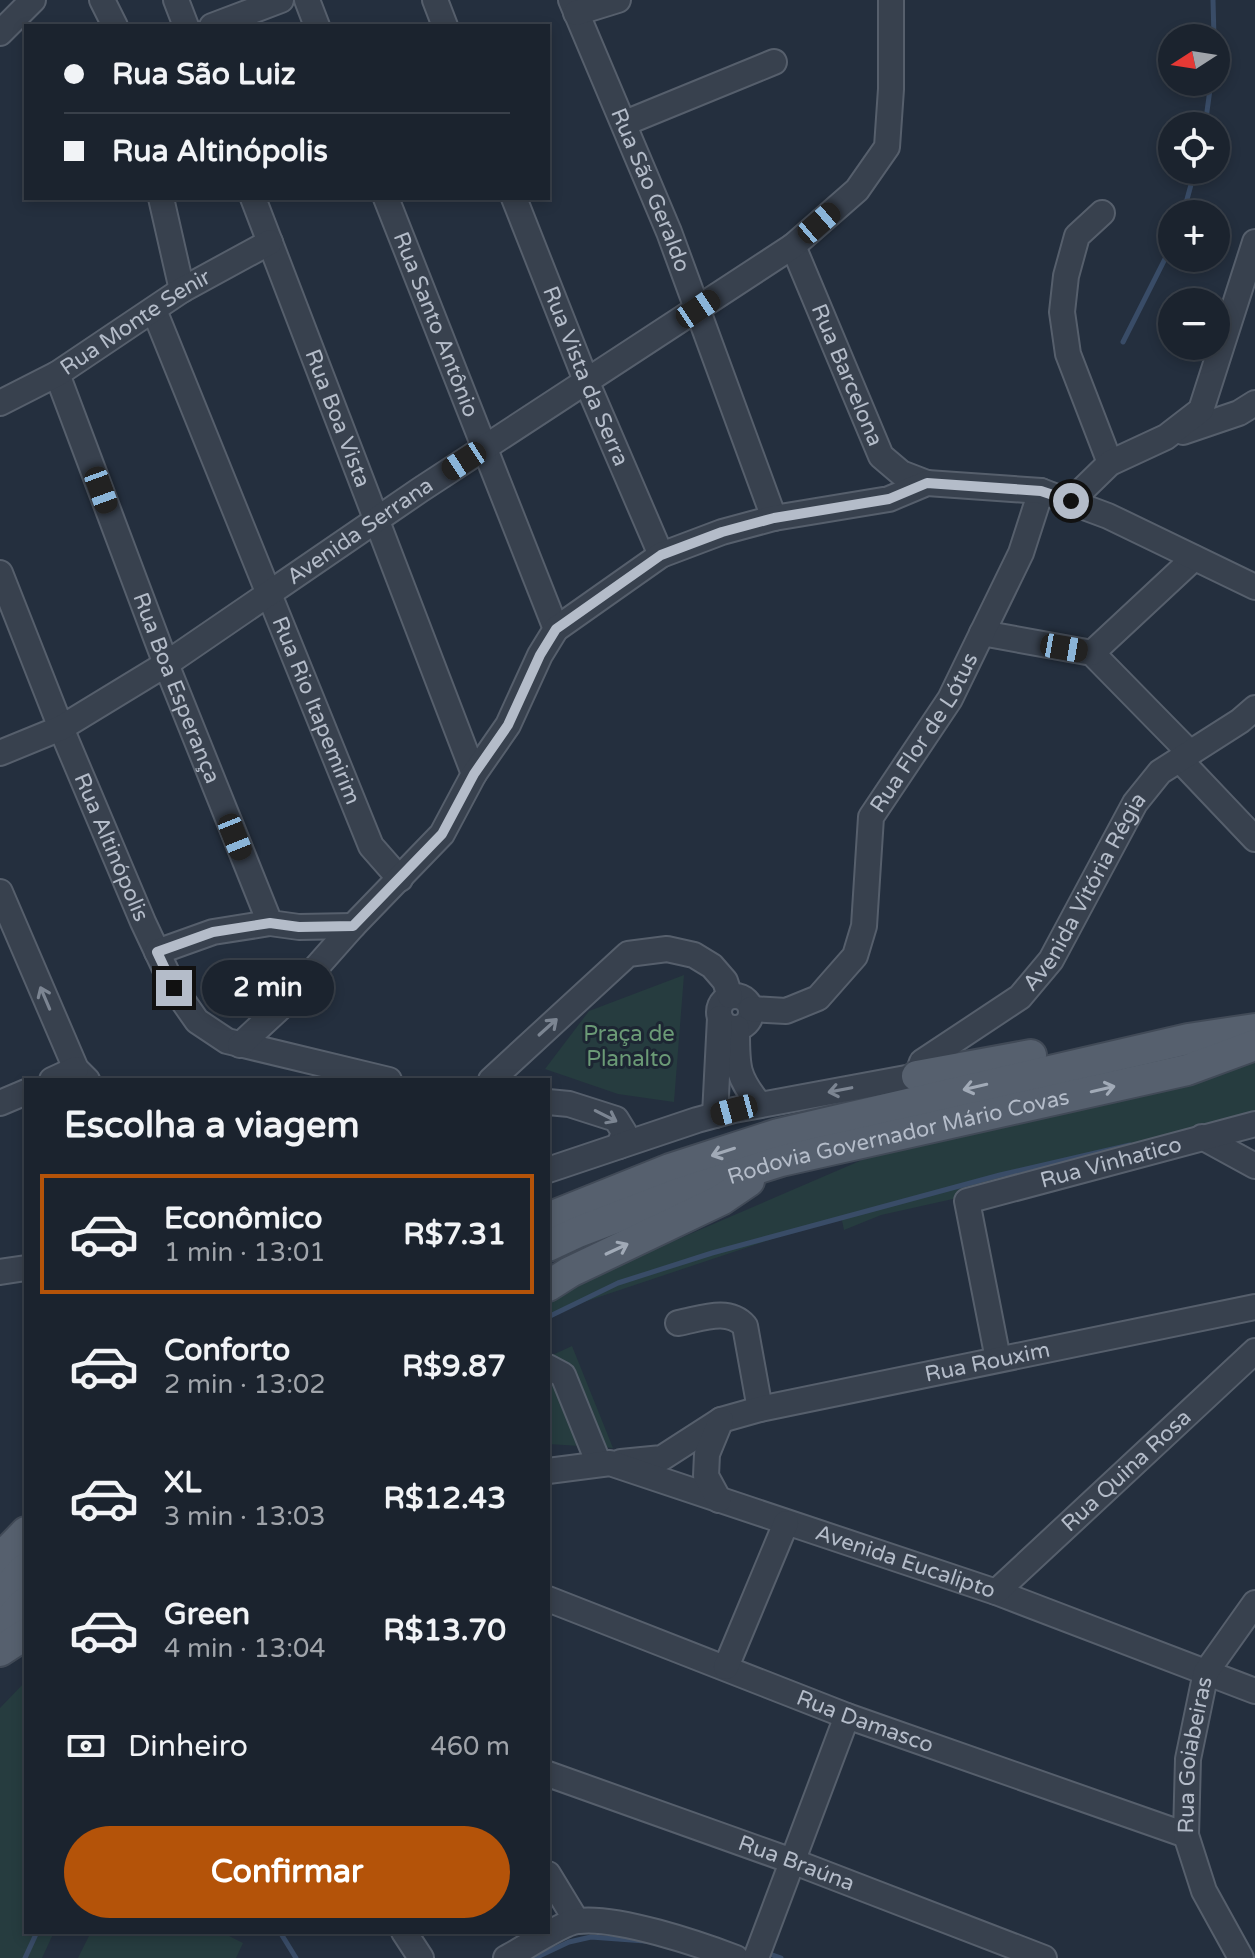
<!DOCTYPE html>
<html lang="pt">
<head>
<meta charset="utf-8">
<style>
	:root { --surface:#1b232e; --page:#282f3a; --text:#f1f3f6; --muted:#a0a4aa; --line:#39404a; --accent:#b45309 }
	body { margin:0; font-family:"Varela Round",sans-serif; background:var(--page); color:var(--text); height:100vh; display:flex; flex-direction:column; font-size:30px; white-space:nowrap }
	* { box-sizing:border-box; margin:0 }
	p { font-size:26px; color:var(--muted) }
	.icon { flex:none; width:44px; height:44px; fill:none; stroke:currentColor; stroke-width:2; stroke-linecap:round; stroke-linejoin:round }
	.map { position:relative; flex:1; overflow:hidden }
	.panel { position:absolute; left:24px; top:1078px; width:526px; height:856px; display:flex; flex-direction:column; background:var(--surface); border-radius:0px; box-shadow:0 4px 12px #0003,0 0 0 2px var(--line) }
	.panel>* { flex:none }
	.hud { position:absolute; left:24px; top:24px; width:526px; height:176px; border-radius:0px; box-shadow:0 4px 12px #0003,0 0 0 2px var(--line); display:grid; align-content:center; height:176px; padding:0 40px; background:var(--surface) }
	.needle { width:52px; rotate:258deg }
	.fabs { position:absolute; left:1158px; top:24px; display:grid; gap:16px }
	.fabs a { display:grid; place-items:center; width:72px; height:72px; border-radius:50%; background:var(--surface); box-shadow:0 4px 12px #0003,0 0 0 2px var(--line); font-size:40px }
	.end { position:absolute; width:36px; height:36px; margin:-18px; border:10px solid #b4bcc9; background:#111; box-shadow:0 0 0 4px #111 }
	.from { border-radius:50% }
	.bubble { position:absolute; height:56px; border-radius:28px; background:var(--surface); box-shadow:0 4px 12px #0003,0 0 0 2px var(--line); font-size:26px; font-weight:700; line-height:56px; text-align:center }
	.car { position:absolute; width:24px; height:48px; margin:-24px -12px; border-radius:10px; box-shadow:0 0 6px 2px #0007; background:linear-gradient(#222 24%,#8ab4d8 0 40%,#222 0 76%,#8ab4d8 0 86%,#222 0) }
	.hud b { display:flex; align-items:center; gap:28px; height:76px; font-size:30px }
	.hud b+b { border-top:2px solid var(--line) }
	.hud i { width:20px; height:20px; background:var(--text) }
	ul { padding:0; list-style:none }
	li { display:flex; align-items:center; gap:24px; height:120px; margin:0 16px 12px; padding:0 24px; border:4px solid transparent; border-radius:0px }
	li div { flex:1 }
	li b { display:block; font-size:30px }
	li em { font-style:normal; font-weight:700 }
	li.on { border-color:var(--accent) }
	li>.icon { width:72px; height:72px; stroke-width:1.5 }
	h2 { padding:0 40px; font-size:36px; line-height:96px }
	.pay { display:flex; align-items:center; gap:20px; height:88px; padding:0 40px; font-size:30px }
	.pay p { margin-inline-start:auto }
	.primary-button { display:flex; gap:16px; margin-top:auto; padding:16px 40px }
	.primary-button a { flex:1; height:92px; border-radius:48px; background:var(--accent); color:#fff; font-size:32px; font-weight:700; line-height:92px; text-align:center }
	.map>svg:first-child { display:block }
	.green { fill:#263c3f }
	.lines { fill:none; stroke-linecap:round; stroke-linejoin:round }
	.stream { stroke:#394c67; stroke-width:5 }
	.minor-casing { stroke:#565f6c; stroke-width:28 }
	.major-casing { stroke:#414a57; stroke-width:34 }
	.minor { stroke:#38414e; stroke-width:24 }
	.major { stroke:#56606e; stroke-width:30 }
	.oneway { stroke:#7c8592 }
	.oneway2 { stroke:#a1aab7 }
	.route { stroke:#b4bcc9; stroke-width:10 }
	.labels { text-anchor:middle; dominant-baseline:central; stroke-width:6; stroke-linejoin:round; paint-order:stroke }
	.street-label { font-size:22px; fill:#b4bcc9; stroke:#1d2633 }
	.park-label { font-size:22px; fill:#6b9a76; stroke:#1d2633 }
</style>
</head>
<body>
<div class="map">
<svg width="1255" height="1958" viewBox="0 0 1255 1958">
	<rect width="100%" height="100%" fill="#242f3e"/>
	<path class="green" d="M684 975 674 1102 618 1094 545 1069 589 1011Z
		M1255 1058V1132L881 1215 844 1230 841 1216 548 1314V1295L962 1117Z
		M572 1346 613 1448 548 1444V1357Z
		M26 1681V1932H54L42 1958H0V1708Z
		M91 1932H221L243 1943 236 1958H78Z"/>
	<g class="lines">
		<path class="stream" d="M1213 0 1214 38
			M1205 126 1211 82
			M1183 214 1195 170
			M1123 342 1172 245
			M548 1317 618 1283 712 1253 1000 1175 1130 1145
			M280 1932 296 1958
			M767 1953 781 1958
			M25 1958 37 1932
			M535 1958 569 1942 591 1937 645 1941"/>
		<g class="minor-casing">
			<g id="minor">
				<path d="M102 0 115 26"/>
				<path d="M176 0 186 26"/>
				<path d="M307 0 317 26"/>
				<path d="M435 0 445 26"/>
				<path id="s1" d="M571 0 669 232 774 518"/>
				<path d="M576 13 618 0"/>
				<path d="M212 26 281 0"/>
				<path d="M0 33 33 0"/>
				<path d="M625 123 774 62"/>
				<path d="M161 198 182 290"/>
				<path id="s2" d="M253 198 474 774"/>
				<path id="s3" d="M386 198 556 629"/>
				<path id="s4" d="M514 198 587 383 661 555"/>
				<path d="M1102 213 1077 236 1066 276 1062 312 1068 354 1110 463"/>
				<path id="s5" d="M793 246 881 456 901 473 927 483"/>
				<path id="s6" d="M154 310 371 846 400 879"/>
				<path id="s7" d="M57 374 166 664 270 923 299 927 353 926"/>
				<path id="s8" d="M0 403 57 374 182 290 270 242"/>
				<path d="M1183 432 1239 413 1255 403"/>
				<path d="M1071 501 1110 463 1166 437 1201 410 1255 242"/>
				<path id="s9" d="M0 573 61 728 143 922 174 988 197 1021 227 1041 389 1080"/>
				<path d="M982 633 1092 653 1190 753"/>
				<path d="M1092 653 1194 558"/>
				<path id="s10" d="M0 753 61 728 166 664 420 490 793 246 857 190 887 147 891 89V0"/>
				<path d="M1180 760 1255 839"/>
				<path d="M0 892 76 1069 87 1080"/>
				<path d="M157 952 213 932 270 923"/>
				<circle cx="735" cy="1012" r="16"/>
				<path id="s11" d="M751 1009 786 1011 818 998 855 956 864 926 871 817 950 699 1021 553 1041 491"/>
				<path d="M737 1028C737 1066 736 1076 760 1105"/>
				<path d="M240 1045 283 1005 353 926 442 834 474 774 508 725 540 655 556 629 661 555 722 532 774 518 889 499 927 483 1041 491 1108 516 1255 587"/>
				<path d="M52 1080 76 1069"/>
				<path d="M491 1080 628 954 667 949 694 955 712 966 725 981 730 996"/>
				<path d="M548 1102 569 1104 616 1119 624 1132 619 1146"/>
				<path d="M0 1103 26 1092"/>
				<path d="M715 1115 720 1018"/>
				<path d="M1202 1137 1255 1166"/>
				<path id="s12" d="M548 1170 697 1120 734 1110 917 1076 922 1062 1020 997 1051 960 1135 803 1160 772 1240 721 1255 708"/>
				<path d="M0 1272 26 1268"/>
				<path d="M678 1323C701 1319 728 1307 745 1326L760 1409"/>
				<path id="s13" d="M998 1359 967 1201 1255 1124"/>
				<path d="M548 1367 563 1375 599 1464"/>
				<path id="s14" d="M621 1462 662 1458 721 1420 760 1409 1255 1307"/>
				<path id="s15" d="M548 1471 610 1463 996 1592 1255 1691"/>
				<path d="M719 1500 706 1476 707 1454 721 1420"/>
				<path id="s16" d="M996 1592 1255 1351"/>
				<path id="s17" d="M548 1599 847 1716 1186 1835"/>
				<path d="M726 1667 786 1523"/>
				<path id="s18" d="M548 1774 792 1861 1044 1958"/>
				<path d="M548 1874 576 1920"/>
				<path d="M404 1932 421 1958"/>
				<path d="M506 1958C522 1950 563 1922 578 1921 617 1916 699 1944 736 1958"/>
				<path d="M756 1958 847 1716"/>
				<path id="s19" d="M1241 1958 1204 1891 1186 1835 1188 1759 1206 1672 1255 1603"/>
			</g>
		</g>
		<g class="major-casing">
			<g id="major">
				<path d="M917 1076 1031 1055"/>
				<path d="M548 1218 670 1169 778 1134 1188 1039 1255 1029"/>
				<path id="s20" d="M548 1246 578 1232 680 1193 781 1161 1187 1070 1255 1045"/>
				<path d="M548 1286 570 1272 721 1200 749 1181"/>
				<path d="M0 1559 26 1532"/>
				<path d="M0 1595 26 1568"/>
				<path d="M0 1629 26 1602"/>
				<path d="M0 1651 26 1634"/>
			</g>
		</g>
		<use href="#minor" class="minor"/>
		<use href="#major" class="major"/>
	</g>
	<defs><path id="oneway-shaft" d="M-6 0H5M1.5-3L5.5 0L1.5 3" fill="none" stroke-width="1.6" stroke-linecap="round" stroke-linejoin="round" transform="scale(2)"/></defs>
	<g class="oneway">
		<use href="#oneway-shaft" transform="translate(45 998) rotate(-113)"/>
		<use href="#oneway-shaft" transform="translate(548 1027) rotate(-42)"/>
		<use href="#oneway-shaft" transform="translate(840 1090) rotate(169)"/>
		<use href="#oneway-shaft" transform="translate(606 1116) rotate(27)"/>
	</g>
	<g class="oneway2">
		<use href="#oneway-shaft" transform="translate(975 1087) rotate(167)"/>
		<use href="#oneway-shaft" transform="translate(1103 1089) rotate(-13)"/>
		<use href="#oneway-shaft" transform="translate(723 1152) rotate(162)"/>
		<use href="#oneway-shaft" transform="translate(617 1249) rotate(-25)"/>
	</g>
	<g class="lines">
		<path class="route" d="M174 988 157 952 213 932 270 923 299 927 353 926 442 834 474 774 508 725 540 655 556 629 661 555 722 532 774 518 889 499 927 483 1041 491 1071 501"/>
	</g>
	<g class="labels">
		<g class="street-label">
			<text stroke="none"><textPath href="#s1" startOffset="206">Rua São Geraldo</textPath></text>
			<text stroke="none"><textPath href="#s8" startOffset="158">Rua Monte Senir</textPath></text>
			<text stroke="none"><textPath href="#s3" startOffset="136">Rua Santo Antônio</textPath></text>
			<text stroke="none"><textPath href="#s5" startOffset="140">Rua Barcelona</textPath></text>
			<text stroke="none"><textPath href="#s4" startOffset="192">Rua Vista da Serra</textPath></text>
			<text stroke="none"><textPath href="#s2" startOffset="236">Rua Boa Vista</textPath></text>
			<text stroke="none"><textPath href="#s10" startOffset="424">Avenida Serrana</textPath></text>
			<text stroke="none"><textPath href="#s7" startOffset="336">Rua Boa Esperança</textPath></text>
			<text stroke="none"><textPath href="#s6" startOffset="432">Rua Rio Itapemirim</textPath></text>
			<text stroke="none"><textPath href="#s11" startOffset="366">Rua Flor de Lótus</textPath></text>
			<text stroke="none"><textPath href="#s9" startOffset="296">Rua Altinópolis</textPath></text>
			<text stroke="none"><textPath href="#s12" startOffset="638">Avenida Vitória Régia</textPath></text>
			<text stroke="none"><textPath href="#s20" startOffset="368">Rodovia Governador Mário Covas</textPath></text>
			<text stroke="none"><textPath href="#s13" startOffset="310">Rua Vinhatico</textPath></text>
			<text stroke="none"><textPath href="#s14" startOffset="384">Rua Rouxim</textPath></text>
			<text stroke="none"><textPath href="#s16" startOffset="178">Rua Quina Rosa</textPath></text>
			<text stroke="none"><textPath href="#s15" startOffset="374">Avenida Eucalipto</textPath></text>
			<text stroke="none"><textPath href="#s17" startOffset="340">Rua Damasco</textPath></text>
			<text stroke="none"><textPath href="#s19" startOffset="216">Rua Goiabeiras</textPath></text>
			<text stroke="none"><textPath href="#s18" startOffset="264">Rua Braúna</textPath></text>
		</g>
		<g class="park-label">
			<text x="629" y="1034">Praça de<tspan x="629" dy="25">Planalto</tspan></text>
		</g>
	</g>
</svg>
<div class="fabs">
<a><svg class="needle" viewBox="-14 -14 28 28"><path d="M0-13l5 13h-10z" fill="#e53935"/><path d="M0 13l5-13h-10z" fill="#a0a4aa"/></svg></a>
<a><svg class="icon" aria-label="locate" viewBox="0 0 24 24"><circle cx="12" cy="12" r="6"/><path d="M12 2v4M12 18v4M2 12h4M18 12h4"/></svg></a>
<a>+</a>
<a>−</a>
</div>
<i class="end from" style="left:1071px;top:501px"></i>
<i class="end" style="left:174px;top:988px"></i>
<div class="bubble" style="left:202px;top:960px;width:132px">2 min</div>
<i class="car" style="left:819px;top:223px;rotate:49deg"></i>
<i class="car" style="left:698px;top:309px;rotate:56deg"></i>
<i class="car" style="left:464px;top:461px;rotate:237deg"></i>
<i class="car" style="left:101px;top:490px;rotate:160deg"></i>
<i class="car" style="left:1064px;top:648px;rotate:100deg"></i>
<i class="car" style="left:235px;top:837px;rotate:158deg"></i>
<i class="car" style="left:734px;top:1110px;rotate:255deg"></i>
<div class="hud">
<b><i class="from"></i>Rua São Luiz</b>
<b><i></i>Rua Altinópolis</b>
</div>
<section class="panel">
<h2>Escolha a viagem</h2>
<ul>
<li class="on"><svg class="icon" aria-label="car" viewBox="0 0 24 24"><path d="M5 17H2v-5l4-1 3-4h7l3 4 3 1v5h-3M9 17h6M6 11h13"/><circle cx="7" cy="17" r="2"/><circle cx="17" cy="17" r="2"/></svg><div><b>Econômico</b><p>1 min · 13:01</p></div><em>R$7.31</em></li>
<li><svg class="icon" aria-label="car" viewBox="0 0 24 24"><path d="M5 17H2v-5l4-1 3-4h7l3 4 3 1v5h-3M9 17h6M6 11h13"/><circle cx="7" cy="17" r="2"/><circle cx="17" cy="17" r="2"/></svg><div><b>Conforto</b><p>2 min · 13:02</p></div><em>R$9.87</em></li>
<li><svg class="icon" aria-label="car" viewBox="0 0 24 24"><path d="M5 17H2v-5l4-1 3-4h7l3 4 3 1v5h-3M9 17h6M6 11h13"/><circle cx="7" cy="17" r="2"/><circle cx="17" cy="17" r="2"/></svg><div><b>XL</b><p>3 min · 13:03</p></div><em>R$12.43</em></li>
<li><svg class="icon" aria-label="car" viewBox="0 0 24 24"><path d="M5 17H2v-5l4-1 3-4h7l3 4 3 1v5h-3M9 17h6M6 11h13"/><circle cx="7" cy="17" r="2"/><circle cx="17" cy="17" r="2"/></svg><div><b>Green</b><p>4 min · 13:04</p></div><em>R$13.70</em></li>
</ul>
<div class="pay"><svg class="icon" aria-label="cash" viewBox="0 0 24 24"><path d="M3 7h18v10H3z"/><circle cx="12" cy="12" r="2"/></svg>Dinheiro<p>460 m</p></div>
<div class="primary-button"><a>Confirmar</a></div>
</section>
</div>
</body>
</html>
